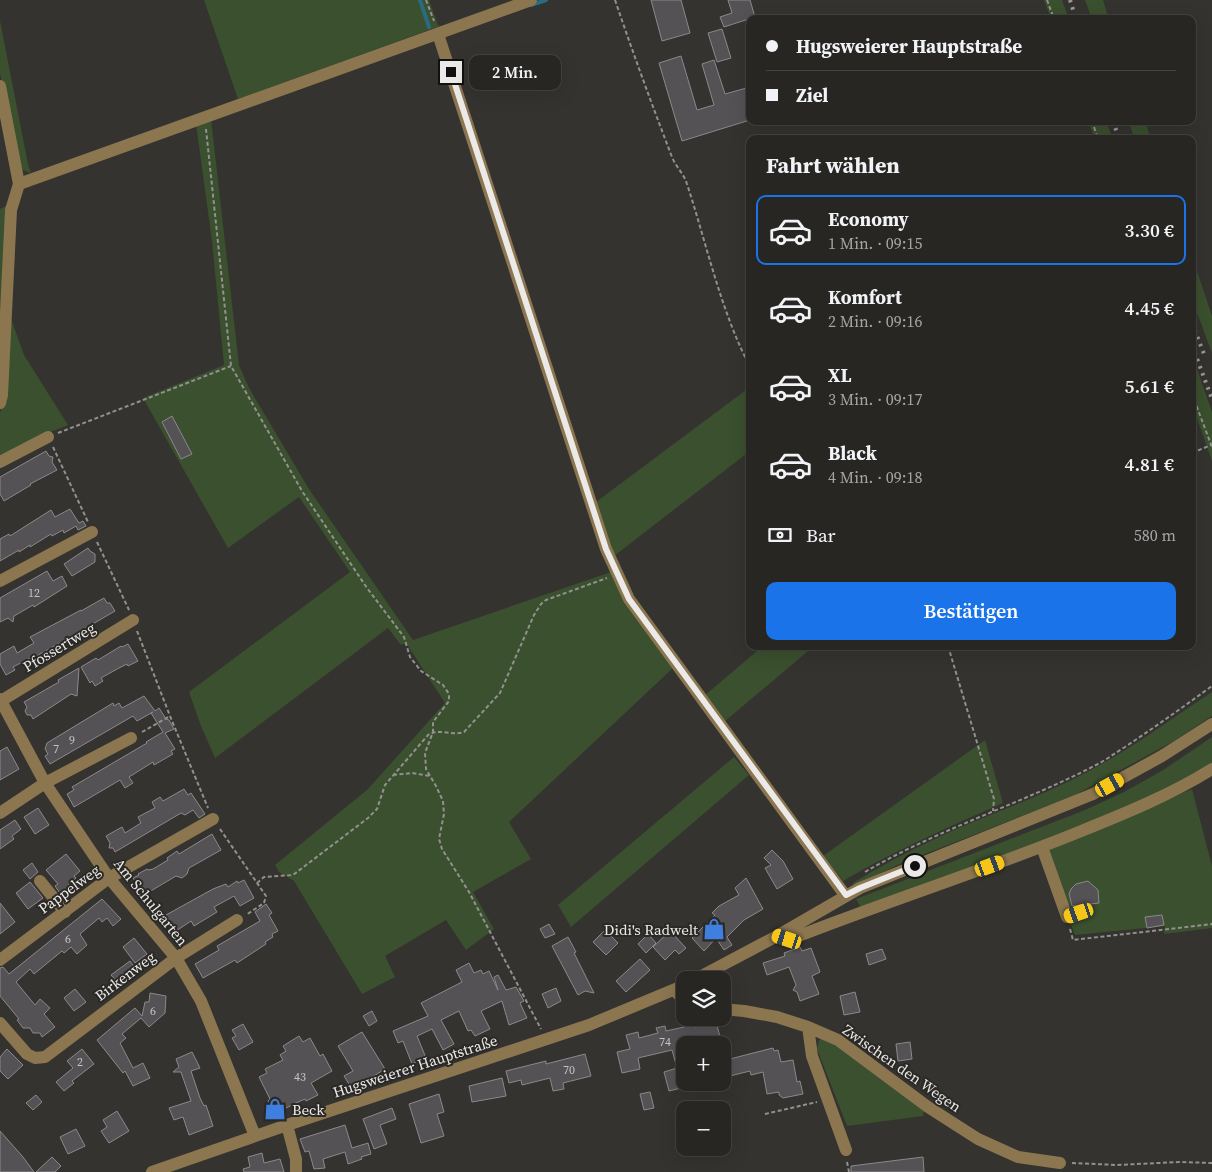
<!DOCTYPE html>
<html lang="de">
<head>
<meta charset="utf-8">
<style>
	:root { --surface:#272623; --page:#333230; --text:#f1f3f6; --muted:#a4a5a6; --line:#434341; --accent:#1a73e8 }
	body { margin:0; font-family:"Source Serif 4",serif; background:var(--page); color:var(--text); height:100vh; display:flex; flex-direction:column; font-size:19px; white-space:nowrap }
	* { box-sizing:border-box; margin:0 }
	p { font-size:16px; color:var(--muted) }
	.icon { flex:none; width:28px; height:28px; fill:none; stroke:currentColor; stroke-width:2; stroke-linecap:round; stroke-linejoin:round }
	.map { position:relative; flex:1; overflow:hidden }
	.details { position:absolute; left:746px; top:135px; width:450px; height:515px; display:flex; flex-direction:column; background:var(--surface); border-radius:10px; box-shadow:0 5px 20px #0002,0 0 0 1px var(--line) }
	.details>* { flex:none }
	.top-card { position:absolute; left:746px; top:15px; width:450px; height:110px; border-radius:10px; box-shadow:0 5px 20px #0002,0 0 0 1px var(--line); display:grid; align-content:center; height:110px; padding:0 20px; background:var(--surface) }
	.fabs { position:absolute; left:676px; top:971px; display:grid; gap:10px }
	.fabs a { display:grid; place-items:center; width:55px; height:55px; border-radius:10px; background:var(--surface); box-shadow:0 5px 20px #0002,0 0 0 1px var(--line); font-size:25px }
	.end { position:absolute; width:22px; height:22px; margin:-11px; border:6px solid #eceae8; background:#111; box-shadow:0 0 0 2px #111 }
	.from { border-radius:50% }
	.bubble { position:absolute; height:35px; border-radius:10px; background:var(--surface); box-shadow:0 5px 20px #0002,0 0 0 1px var(--line); font-size:16px; font-weight:600; line-height:35px; text-align:center }
	.car { position:absolute; width:15px; height:30px; margin:-15px -8px; border-radius:6px; box-shadow:0 0 4px 1px #0007; background:linear-gradient(#f5c518 24%,#345 0 40%,#f5c518 0 76%,#345 0 86%,#f5c518 0) }
	.top-card b { display:flex; align-items:center; gap:18px; height:48px; font-size:19px }
	.top-card b+b { border-top:1px solid var(--line) }
	.top-card i { width:12px; height:12px; background:var(--text) }
	ul { padding:0; list-style:none }
	li { display:flex; align-items:center; gap:15px; height:70px; margin:0 10px 8px; padding:0 10px; border:2px solid transparent; border-radius:10px }
	li div { flex:1 }
	li b { display:block; font-size:19px }
	li em { font-style:normal; font-weight:600 }
	li.selected { border-color:var(--accent) }
	li>.icon { width:45px; height:45px; stroke-width:1.5 }
	h2 { padding:0 20px; font-size:22px; line-height:60px }
	.pay { display:flex; align-items:center; gap:12px; height:55px; padding:0 20px; font-size:19px }
	.pay p { margin-inline-start:auto }
	.button { display:flex; gap:10px; margin-top:auto; padding:10px 20px }
	.button a { flex:1; height:58px; border-radius:10px; background:var(--accent); color:#fff; font-size:20px; font-weight:600; line-height:58px; text-align:center }
	.map>svg:first-child { display:block }
	.green { fill:#3a502e }
	.lines { fill:none; stroke-linecap:round; stroke-linejoin:round }
	.stream { stroke:#2b6b81; stroke-width:4 }
	.building { fill:#555255; stroke:#8c888c }
	.path { stroke:#93918f; stroke-width:2; stroke-dasharray:4 2.5; stroke-linecap:butt }
	.minor { stroke:#8b7650; stroke-width:12 }
	.rail { stroke:#9b9996; stroke-width:4; stroke-dasharray:2.5 5; stroke-linecap:butt }
	.route { stroke:#eceae8; stroke-width:6 }
	.labels { text-anchor:middle; dominant-baseline:central; stroke-width:4; stroke-linejoin:round; paint-order:stroke }
	.number-label { font-size:12px; fill:#c6c4c3 }
	.street-label { font-size:15px; fill:#eceae8; stroke:#2a2925 }
	.poi-label { font-size:15px; fill:#eceae8; stroke:#2a2925; text-anchor:end }
</style>
</head>
<body>
<div class="map">
<svg width="1212" height="1172" viewBox="0 0 1212 1172">
	<rect width="100%" height="100%" fill="#34332f"/>
	<path class="green" d="M204 0H429L438 25 440 26 238 99Z
		M1044 0H1062L1069 19H1051Z
		M1085 0H1103L1109 19H1092Z
		M0 21 28 164 31 173 23 170 18 165 0 73Z
		M211 119 239 365 249 388 309 489 413 640 611 572 673 668 509 822 531 859 473 892 494 929 466 950 446 920 385 956 395 977 362 994 294 881 279 872 275 865 367 790 445 703 406 643 401 645 388 628 215 758 201 726 189 692 350 572 299 497 228 548 143 398 224 365 212 241 196 124Z
		M1088 121H1106L1113 139H1095Z
		M1128 121H1145L1151 139H1135Z
		M10 204 0 384V209Z
		M1193 259 1212 316V353L1193 302Z
		M9 313 24 355 68 425 48 433 0 457V413L5 395Z
		M1193 358 1212 412V461L1193 407Z
		M750 387V451L614 556 596 502Z
		M763 646H814L724 722 704 696Z
		M1212 692V716L1174 741 1075 795 902 863 854 886 853 883C885 863 919 846 954 830 998 811 1044 795 1087 772 1131 749 1171 719 1212 692Z
		M1212 737V763L1168 788 1079 829 861 908 856 899 1085 810 1124 792 1163 770Z
		M985 740 1003 803C949 827 894 851 843 881L823 856Z
		M734 757 749 775 571 927 558 905Z
		M1192 789 1212 866V928L1164 934 1165 926 1075 935 1045 852Z
		M822 1037 847 1049 924 1110 923 1116 847 1126 817 1049 819 1040Z"/>
	<g class="lines">
		<path class="stream" d="M420 0 429 27
			M531 5 546 0"/>
	</g>
	<path class="building" d="M651 0H681L690 33 662 41Z
		M728 0H750L755 17 724 27 720 17 732 13Z
		M722 29 731 58 717 62 708 33Z
		M681 56 697 110 714 105 702 64 714 60 725 94 750 87V120L682 141 659 63Z
		M172 416 192 454 181 459 162 422Z
		M46 451 49 456 53 457 52 462 57 470 30 484 31 485 4 501 0 494V477Z
		M70 509 79 523 83 521 86 526 78 530 76 526 64 533 63 530 52 536 51 534 30 547V545L19 552V550L0 561V539L9 534 10 536 51 510 55 517Z
		M88 548 90 551 95 554V562L72 576 64 564Z
		M47 571 53 581 62 576 67 586 34 607 33 605 14 616 13 622 8 618 0 622V598Z
		M104 598 107 603H110L115 611 79 632 78 637 74 635 33 658 32 657 13 667 15 670 6 675 0 664V654L14 646 17 653 34 643 30 637 81 610V611Z
		M128 644 138 661 128 666 127 664 119 668 101 678 103 681 95 686 92 681 90 683 81 667 96 658 98 660 121 646 122 647Z
		M79 668 77 696 71 694 33 719 31 715H27L25 711 27 707 24 702 59 682 58 680Z
		M144 696 155 711 159 708 166 719 169 720 174 729 165 733 175 749 171 751 173 754 154 765 153 762 129 777 133 783 125 788 120 780 74 807 67 794 74 790 72 787 147 743 146 742 163 732 151 713 153 712 137 721 133 716 50 764 45 756 48 754 45 749 47 743 113 703 114 706 119 703 122 708Z
		M7 747 19 769 0 780V751Z
		M184 789 188 795 191 793 205 814 199 818 193 810 185 815 181 813 115 852 113 848H109L110 843 106 836 122 827 125 833 141 823 138 817 155 808 152 802 160 797 163 801Z
		M38 808 49 825 35 834 24 817Z
		M15 820 21 829 12 836 14 839 0 849V830Z
		M212 834 221 850 189 868 187 874 182 878 176 876 144 895 140 890 136 888 137 884 133 878 139 875 138 874 147 869 148 870 153 869 168 860 167 858 177 851 179 854Z
		M772 850 783 861 793 879 777 889 765 868 771 865 764 858Z
		M66 854 80 871 74 876 76 878 68 885 71 889 62 896 55 886 58 884 46 870Z
		M32 863 38 872 30 879 23 870Z
		M746 878 763 909 744 920 727 937 732 945 724 950 716 938 704 951 692 938 715 915 712 913 719 906 739 895 735 888Z
		M244 880 254 898 240 906 234 896 214 907 217 912 194 926 191 921 176 931 166 915 213 889 226 884 228 887 237 881 238 883Z
		M1088 881 1098 890 1099 903 1072 906 1069 894 1071 889 1076 884Z
		M30 882 43 898 28 909 16 893Z
		M102 899 121 919 113 926 107 918 102 922 99 918 80 934 87 945 77 954 71 947 64 953 62 951 34 974 30 969 16 982 35 1005 40 999 50 1008 44 1014 55 1027 42 1037 40 1033H33L30 1028H23L17 1020 19 1019 0 996V968L3 967 9 974Z
		M0 903 15 922 0 934Z
		M266 904 272 913 269 915 278 931 272 934 273 937 265 942 266 944 237 963 235 960 203 978 195 964 219 950 217 946 260 921 255 912Z
		M1162 915 1164 925 1147 928 1145 917Z
		M549 924 555 934 545 938 540 929Z
		M605 930 618 943 606 955 593 942Z
		M670 931 686 948 679 954 675 950 665 960 653 947Z
		M648 934 656 943 646 953 638 944Z
		M568 937 576 952 574 953 594 993 585 991 578 995 552 946Z
		M134 938 147 954 135 963 123 947Z
		M800 947 802 951 811 948 820 972 812 976 819 994 800 1001 797 992 793 990 796 985 789 967 767 975 763 963 785 956 784 953Z
		M882 949 886 959 869 965 866 954Z
		M640 959 650 970 626 992 616 981Z
		M130 961 136 969 118 983 111 975Z
		M469 963 474 973 481 970 483 974 489 971 498 990 494 977 498 975 506 990 516 987 524 1001 520 1003 527 1018 509 1025 502 1001 481 1011 490 1029 475 1036 471 1030 468 1031 459 1011 441 1020 454 1044 443 1050 432 1029 417 1036 426 1058 412 1064 403 1041 398 1043 393 1031 428 1016 421 1003 462 982 456 970Z
		M556 988 561 1001 548 1008 542 994Z
		M75 989 86 1002 74 1011 64 998Z
		M855 992 860 1012 844 1015 840 996Z
		M150 993 166 996 165 1013 149 1027 141 1018 122 1034 126 1038 120 1043 133 1068 143 1063 150 1078 133 1086 125 1071 123 1073 97 1040 135 1008 142 1016 145 1002H149Z
		M372 1011 377 1021 369 1026 363 1016Z
		M693 1021 695 1027 716 1021 722 1045H685V1046L681 1048 685 1064V1087L669 1091 664 1072 677 1068 672 1050 638 1058 640 1069 622 1073 617 1052 630 1049 626 1035 638 1032 639 1038 658 1033 656 1028 665 1026 666 1031 684 1027 683 1024Z
		M243 1024 253 1042 239 1050 232 1038 236 1036 232 1030Z
		M362 1032 385 1069 361 1084 364 1089 354 1092 344 1076 353 1071 338 1046Z
		M299 1036 303 1042 310 1038 320 1056 323 1054 332 1071 311 1083 318 1095 306 1101 305 1099 296 1103 274 1114 268 1101 270 1099 259 1077 267 1073 265 1069 283 1060 280 1055 286 1051 283 1046Z
		M910 1042 912 1059 898 1061 896 1044Z
		M773 1048 774 1051 778 1050 781 1062 793 1060 797 1082 800 1081 803 1094 783 1098 779 1095V1092L767 1094 763 1072 751 1075 750 1071 722 1078V1061Z
		M7 1049 23 1065 8 1079 0 1071V1057Z
		M82 1049 94 1064 72 1081 74 1083 64 1091 56 1082 73 1068 67 1061Z
		M192 1052 200 1068 191 1071 200 1098 204 1106 206 1105 213 1126 189 1135 183 1117 174 1120 169 1108 191 1101 181 1072H173L179 1067 176 1059Z
		M585 1054 591 1076 563 1083 564 1089 553 1091 550 1078 522 1085 521 1080 509 1083 506 1071 546 1061V1064Z
		M502 1078 506 1096 472 1102 469 1086Z
		M650 1092 654 1108 644 1110 640 1094Z
		M439 1094 444 1112 437 1114 444 1136 421 1143 409 1104Z
		M36 1095 42 1102 33 1110 26 1103Z
		M392 1108 396 1119 380 1125 387 1144 374 1149 363 1119Z
		M117 1111 129 1131 109 1143 101 1131 107 1127 103 1120Z
		M345 1125 352 1148 368 1143 371 1154 361 1157 362 1159 348 1164 345 1152 323 1159 325 1168 314 1169 309 1151 305 1152 300 1139Z
		M76 1129 85 1146 68 1154 60 1137Z
		M0 1131 23 1157 34 1172H0Z
		M262 1153 264 1163 280 1159 284 1172H244L243 1169 250 1167 248 1157Z
		M52 1157 61 1166 55 1172H36Z
		M923 1157 924 1172H851V1166Z"/>
	<g class="lines">
		<path class="path" d="M426 0 434 21
			M615 0C633 53 652 105 672 157 676 167 684 174 687 184 707 245 720 309 750 367
			M1047 0 1054 19
			M1092 121 1098 139
			M206 129 231 366 302 491 367 588 404 637 410 657 421 671 443 685 449 694V701L433 722V732L425 753 426 769 436 786 443 801 444 814 439 839 442 849 469 892 541 1029
			M1192 394 1212 447
			M58 433 231 366
			M53 447 88 522
			M1192 453 1211 445
			M97 542 129 610
			M137 631 170 716 208 808
			M948 646 994 799 993 811
			M142 732 170 716
			M393 775 412 773 430 776
			M220 829 266 896 264 903 246 915
			M865 872C938 829 1021 804 1096 765 1106 760 1115 753 1125 747 1155 727 1183 707 1212 686
			M257 883 264 877 293 875 368 818 377 809 385 785 428 735C439 728 452 736 464 732L500 693 534 615 541 604 546 600 607 578
			M1070 929 1073 940 1212 924
			M765 1114 817 1102
			M847 1162 849 1172
			M1072 1163 1117 1165 1179 1162 1212 1163"/>
		<path class="minor" d="M438 34 606 549 629 599 845 895
			M0 86 19 184 11 210 2 395 0 403
			M19 184 531 0
			M0 462 48 437
			M0 581 92 532
			M0 699 45 783 109 878 176 958 201 1001 255 1136
			M1 701 133 620
			M0 813 45 783 131 738
			M1042 847 1067 917 1079 913
			M40 881 65 912
			M777 936 787 939 796 937C888 901 982 871 1074 834 1121 815 1169 796 1212 769
			M0 960 109 878 213 819
			M694 980 777 936 860 888 1093 794 1162 756 1212 724
			M674 990 685 1001
			M722 1009 744 1011 777 1017 808 1027 838 1040 928 1107 978 1139 1018 1157 1060 1163
			M0 1023 27 1054 35 1058 45 1057 176 958 237 920
			M808 1027 812 1056 846 1150
			M287 1125 296 1159V1172
			M152 1172 287 1125 589 1025 685 985"/>
		<path class="rail" d="M1070 0 1076 19
			M1113 121 1119 139
			M1192 323 1204 354
			M1192 345 1212 399"/>
	</g>
	<g class="lines">
		<path class="route" d="M451 72 606 549 629 599 846 895 860 888 915 866"/>
	</g>
	<defs>
		<g id="shop-bare" transform="scale(1.725)"><path d="M-5-2.5h2.3a2.7 3.5 0 0 1 5.4 0H5L5.5 6h-11ZM-1.5-2.5h3a1.5 2.3 0 0 0-3 0Z" fill="#3f7fe0" stroke="#2a2925" stroke-width="2.5" paint-order="stroke"/></g>
	</defs>
	<g fill-rule="evenodd">
		<use href="#shop-bare" x="714" y="929"/>
		<use href="#shop-bare" x="275" y="1109"/>
	</g>
	<g class="labels">
		<g class="number-label">
			<text x="34" y="593">12</text>
			<text x="72" y="740">9</text>
			<text x="56" y="749">7</text>
			<text x="68" y="939">6</text>
			<text x="153" y="1011">6</text>
			<text x="665" y="1042">74</text>
			<text x="80" y="1062">2</text>
			<text x="569" y="1070">70</text>
			<text x="300" y="1077">43</text>
		</g>
		<g class="street-label">
			<text transform="translate(59 647) rotate(-31)">Pfossertweg</text>
			<text transform="translate(69 889) rotate(-36)">Pappelweg</text>
			<text transform="translate(151 902) rotate(51)">Am Schulgarten</text>
			<text transform="translate(125 976) rotate(-37)">Birkenweg</text>
			<text transform="translate(415 1066) rotate(-18)">Hugsweierer Hauptstraße</text>
			<text transform="translate(902 1068) rotate(35)">Zwischen den Wegen</text>
		</g>
		<g class="poi-label">
			<text x="698" y="929">Didi's Radwelt</text>
			<text x="292" y="1109" text-anchor="start">Beck</text>
		</g>
	</g>
</svg>
<div class="fabs">
<a><svg class="icon" aria-label="layers" viewBox="0 0 24 24"><path d="M12 4l9 5-9 5-9-5zM3 14l9 5 9-5"/></svg></a>
<a>+</a>
<a>−</a>
</div>
<i class="end from" style="left:915px;top:866px"></i>
<i class="end" style="left:451px;top:72px"></i>
<div class="bubble" style="left:469px;top:55px;width:92px">2 Min.</div>
<i class="car" style="left:1110px;top:785px;rotate:61deg"></i>
<i class="car" style="left:990px;top:866px;rotate:70deg"></i>
<i class="car" style="left:1079px;top:913px;rotate:251deg"></i>
<i class="car" style="left:787px;top:939px;rotate:288deg"></i>
<div class="top-card">
<b><i class="from"></i>Hugsweierer Hauptstraße</b>
<b><i></i>Ziel</b>
</div>
<section class="details">
<h2>Fahrt wählen</h2>
<ul>
<li class="selected"><svg class="icon" aria-label="car" viewBox="0 0 24 24"><path d="M5 17H2v-5l4-1 3-4h7l3 4 3 1v5h-3M9 17h6M6 11h13"/><circle cx="7" cy="17" r="2"/><circle cx="17" cy="17" r="2"/></svg><div><b>Economy</b><p>1 Min. · 09:15</p></div><em>3.30 €</em></li>
<li><svg class="icon" aria-label="car" viewBox="0 0 24 24"><path d="M5 17H2v-5l4-1 3-4h7l3 4 3 1v5h-3M9 17h6M6 11h13"/><circle cx="7" cy="17" r="2"/><circle cx="17" cy="17" r="2"/></svg><div><b>Komfort</b><p>2 Min. · 09:16</p></div><em>4.45 €</em></li>
<li><svg class="icon" aria-label="car" viewBox="0 0 24 24"><path d="M5 17H2v-5l4-1 3-4h7l3 4 3 1v5h-3M9 17h6M6 11h13"/><circle cx="7" cy="17" r="2"/><circle cx="17" cy="17" r="2"/></svg><div><b>XL</b><p>3 Min. · 09:17</p></div><em>5.61 €</em></li>
<li><svg class="icon" aria-label="car" viewBox="0 0 24 24"><path d="M5 17H2v-5l4-1 3-4h7l3 4 3 1v5h-3M9 17h6M6 11h13"/><circle cx="7" cy="17" r="2"/><circle cx="17" cy="17" r="2"/></svg><div><b>Black</b><p>4 Min. · 09:18</p></div><em>4.81 €</em></li>
</ul>
<div class="pay"><svg class="icon" aria-label="cash" viewBox="0 0 24 24"><path d="M3 7h18v10H3z"/><circle cx="12" cy="12" r="2"/></svg>Bar<p>580 m</p></div>
<div class="button"><a>Bestätigen</a></div>
</section>
</div>
</body>
</html>
